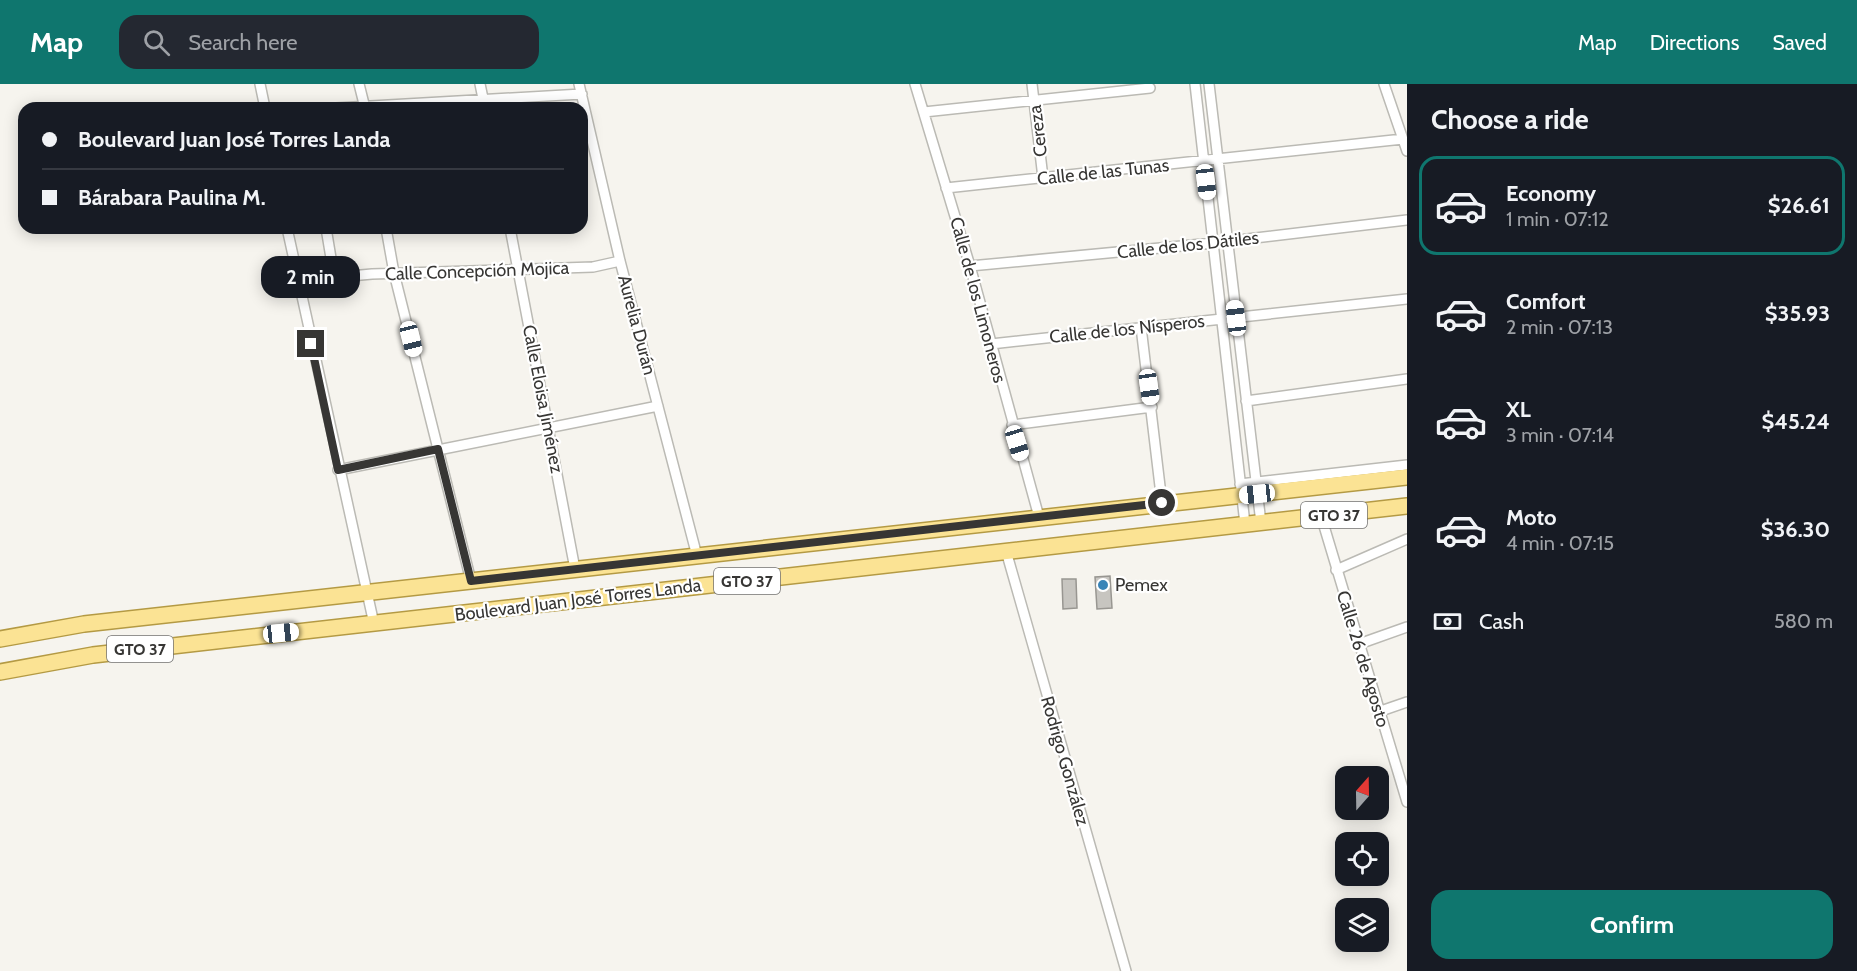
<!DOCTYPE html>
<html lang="en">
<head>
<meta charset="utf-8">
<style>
	:root { --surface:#171b24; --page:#242831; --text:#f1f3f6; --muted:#9ea1a6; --line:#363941; --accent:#0f766e }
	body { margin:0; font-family:Cabin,sans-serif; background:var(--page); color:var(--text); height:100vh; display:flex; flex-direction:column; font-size:22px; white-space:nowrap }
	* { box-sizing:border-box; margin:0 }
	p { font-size:20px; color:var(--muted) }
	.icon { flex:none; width:33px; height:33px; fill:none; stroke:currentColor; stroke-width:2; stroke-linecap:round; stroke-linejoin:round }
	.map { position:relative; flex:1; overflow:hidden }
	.drawer { display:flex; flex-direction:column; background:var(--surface); width:450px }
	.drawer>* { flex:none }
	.hud { position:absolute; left:18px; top:18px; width:570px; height:132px; border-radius:18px; box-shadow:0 3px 15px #0003; display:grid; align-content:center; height:132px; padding:0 24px; background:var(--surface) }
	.needle { width:39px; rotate:20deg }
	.fabs { position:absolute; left:1335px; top:682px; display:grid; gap:12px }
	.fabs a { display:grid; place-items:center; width:54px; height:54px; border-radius:12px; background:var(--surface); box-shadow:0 3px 15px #0003; font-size:30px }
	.end { position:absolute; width:27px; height:27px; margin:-14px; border:8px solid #373634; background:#fff; box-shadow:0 0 0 3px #fff }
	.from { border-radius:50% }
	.bubble { position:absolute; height:42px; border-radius:18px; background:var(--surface); box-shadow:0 3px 15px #0003; font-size:20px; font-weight:800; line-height:42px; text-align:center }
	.car { position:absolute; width:18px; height:36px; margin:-18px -9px; border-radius:8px; box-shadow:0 0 4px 2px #0007; background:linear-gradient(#fff 24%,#345 0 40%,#fff 0 76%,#345 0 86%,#fff 0) }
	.hud b { display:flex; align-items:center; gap:21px; height:57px; font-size:22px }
	.hud b+b { border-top:2px solid var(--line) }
	.hud i { width:15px; height:15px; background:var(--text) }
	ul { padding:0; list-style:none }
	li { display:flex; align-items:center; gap:18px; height:99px; margin:0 12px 9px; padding:0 12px; border:3px solid transparent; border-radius:18px }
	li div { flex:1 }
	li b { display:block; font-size:22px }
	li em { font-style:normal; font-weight:800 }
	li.on { border-color:var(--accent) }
	li>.icon { width:54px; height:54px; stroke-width:1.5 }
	h2 { padding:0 24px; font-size:27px; line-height:72px }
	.pay { display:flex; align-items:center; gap:15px; height:66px; padding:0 24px; font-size:22px }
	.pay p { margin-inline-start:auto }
	.primary-button { display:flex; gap:12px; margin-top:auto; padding:12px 24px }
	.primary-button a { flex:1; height:69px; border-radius:18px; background:var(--accent); color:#fff; font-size:24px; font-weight:800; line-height:69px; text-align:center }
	header { display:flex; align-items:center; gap:36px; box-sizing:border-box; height:84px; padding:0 30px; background:var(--accent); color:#fff }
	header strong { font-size:28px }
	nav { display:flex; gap:33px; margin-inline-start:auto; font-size:21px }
	.search { width:420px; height:54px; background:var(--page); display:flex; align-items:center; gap:15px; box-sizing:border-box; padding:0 21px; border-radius:18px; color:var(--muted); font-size:22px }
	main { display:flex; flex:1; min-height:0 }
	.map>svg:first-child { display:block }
	.building { fill:#c7c5c0; stroke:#989691; stroke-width:1.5 }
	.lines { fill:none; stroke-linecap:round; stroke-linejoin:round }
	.minor-casing { stroke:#bbbab4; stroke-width:12 }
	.primary-casing { stroke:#b49a44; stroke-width:18 }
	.minor { stroke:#fff; stroke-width:9 }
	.primary { stroke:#fbe394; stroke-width:15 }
	.route { stroke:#373634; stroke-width:8 }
	.poi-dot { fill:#3984b7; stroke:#fff; stroke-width:2 }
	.labels { text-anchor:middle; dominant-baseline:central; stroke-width:4.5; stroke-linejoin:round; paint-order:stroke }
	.shield { fill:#fff; stroke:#737271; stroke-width:1.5 }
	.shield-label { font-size:16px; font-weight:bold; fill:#373634 }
	.street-label { font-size:18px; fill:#373634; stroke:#fff }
	.poi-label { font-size:18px; fill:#373634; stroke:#fff; text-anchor:start }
</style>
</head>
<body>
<header>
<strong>Map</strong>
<div class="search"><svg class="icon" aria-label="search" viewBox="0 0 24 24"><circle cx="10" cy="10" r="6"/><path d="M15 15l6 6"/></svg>Search here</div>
<nav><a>Map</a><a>Directions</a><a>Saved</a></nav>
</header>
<main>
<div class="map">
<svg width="1407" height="887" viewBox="0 0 1407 887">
	<rect width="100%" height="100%" fill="#f6f4ee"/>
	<path class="building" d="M1110 492 1112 524 1097 525 1095 493Z
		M1062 495H1076L1077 524 1063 525Z"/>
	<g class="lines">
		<g class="minor-casing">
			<path id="minor" d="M260 0 265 24
				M359 0 365 24
				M480 0 485 24
				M579 0 620 177 697 472
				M915 0 970 182 1039 433
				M1032 0 1043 94
				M1195 0 1245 440
				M1209 0 1261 439
				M1384 0 1407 67
				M336 24 582 10
				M924 28 1150 4
				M946 104 1403 55
				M287 144 374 540
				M326 144 334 192
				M386 144 394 189 471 497
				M510 144 575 485
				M970 182 1213 159 1407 136
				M297 197 372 190 593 183 620 177
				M1141 243 1162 419
				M991 260 1407 215
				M1246 317 1407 295
				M1012 341 1152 323
				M338 386 658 322
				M1240 400 1407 381
				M1321 432 1407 718
				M1006 467 1126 887
				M1336 486 1407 455
				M1359 560 1407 543
				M1378 628 1407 618"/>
		</g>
		<g class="primary-casing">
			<path id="primary" d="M0 555 84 540 1407 393
				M0 588 93 571 1407 422"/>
		</g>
		<use href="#minor" class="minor"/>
		<use href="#primary" class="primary"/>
	</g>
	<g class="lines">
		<path class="route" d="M311 260 338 386 438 365 471 497 1162 419"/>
	</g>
	<circle class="poi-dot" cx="1103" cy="501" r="6"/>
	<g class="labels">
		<g class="shield">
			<rect x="1301" y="418" width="66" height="26" rx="4.5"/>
			<rect x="714" y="484" width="66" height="26" rx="4.5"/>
			<rect x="107" y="552" width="66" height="26" rx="4.5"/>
		</g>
		<g class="shield-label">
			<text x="1334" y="431">GTO 37</text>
			<text x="747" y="497">GTO 37</text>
			<text x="140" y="565">GTO 37</text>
		</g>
		<g class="street-label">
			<text transform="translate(1038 47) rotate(-97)">Cereza</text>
			<text transform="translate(1103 88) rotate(-6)">Calle de las Tunas</text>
			<text transform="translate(1188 161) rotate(-6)">Calle de los Dátiles</text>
			<text transform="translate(477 187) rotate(-2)">Calle Concepción Mojica</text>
			<text transform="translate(978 216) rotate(75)">Calle de los Limoneros</text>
			<text transform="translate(637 241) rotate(75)">Aurelia Durán</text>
			<text transform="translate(1127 245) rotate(-6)">Calle de los Nísperos</text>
			<text transform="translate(543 315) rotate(79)">Calle Eloisa Jiménez</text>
			<text transform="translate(578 516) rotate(-7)">Boulevard Juan José Torres Landa</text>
			<text transform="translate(1363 575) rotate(73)">Calle 26 de Agosto</text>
			<text transform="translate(1065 677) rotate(74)">Rodrigo González</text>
		</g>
		<g class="poi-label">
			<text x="1115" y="501">Pemex</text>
		</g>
	</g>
</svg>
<div class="fabs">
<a><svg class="needle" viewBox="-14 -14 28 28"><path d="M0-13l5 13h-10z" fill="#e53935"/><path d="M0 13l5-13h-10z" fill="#9ea1a6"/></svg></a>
<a><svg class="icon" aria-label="locate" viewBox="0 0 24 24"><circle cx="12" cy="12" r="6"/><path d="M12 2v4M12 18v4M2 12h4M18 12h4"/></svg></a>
<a><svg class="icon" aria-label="layers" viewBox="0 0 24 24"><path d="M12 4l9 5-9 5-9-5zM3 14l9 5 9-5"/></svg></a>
</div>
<i class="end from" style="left:1162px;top:419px"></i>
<i class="end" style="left:311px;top:260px"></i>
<div class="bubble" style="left:261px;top:172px;width:99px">2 min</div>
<i class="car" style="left:1206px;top:98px;rotate:173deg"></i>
<i class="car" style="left:1236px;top:234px;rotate:353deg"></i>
<i class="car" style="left:411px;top:255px;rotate:166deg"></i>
<i class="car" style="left:1149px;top:303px;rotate:172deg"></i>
<i class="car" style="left:1017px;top:359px;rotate:163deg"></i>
<i class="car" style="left:1257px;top:410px;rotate:264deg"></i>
<i class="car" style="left:281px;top:549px;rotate:84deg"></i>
<div class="hud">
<b><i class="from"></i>Boulevard Juan José Torres Landa</b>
<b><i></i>Bárabara Paulina M.</b>
</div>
</div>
<section class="drawer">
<h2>Choose a ride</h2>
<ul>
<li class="on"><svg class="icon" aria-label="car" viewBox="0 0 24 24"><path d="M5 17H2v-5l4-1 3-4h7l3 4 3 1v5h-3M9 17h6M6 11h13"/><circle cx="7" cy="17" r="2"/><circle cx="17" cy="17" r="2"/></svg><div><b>Economy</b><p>1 min · 07:12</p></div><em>$26.61</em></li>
<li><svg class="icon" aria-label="car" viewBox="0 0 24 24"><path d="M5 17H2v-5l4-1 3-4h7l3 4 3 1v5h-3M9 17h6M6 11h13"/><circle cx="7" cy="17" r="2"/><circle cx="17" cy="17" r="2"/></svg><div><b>Comfort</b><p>2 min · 07:13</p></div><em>$35.93</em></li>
<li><svg class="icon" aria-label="car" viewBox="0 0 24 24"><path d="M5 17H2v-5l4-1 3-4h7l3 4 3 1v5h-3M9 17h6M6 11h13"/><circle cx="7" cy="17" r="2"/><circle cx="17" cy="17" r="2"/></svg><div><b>XL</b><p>3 min · 07:14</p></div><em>$45.24</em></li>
<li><svg class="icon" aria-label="car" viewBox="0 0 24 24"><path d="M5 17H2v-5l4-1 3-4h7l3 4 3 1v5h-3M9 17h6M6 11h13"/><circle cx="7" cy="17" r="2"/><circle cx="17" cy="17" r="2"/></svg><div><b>Moto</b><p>4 min · 07:15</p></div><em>$36.30</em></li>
</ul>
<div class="pay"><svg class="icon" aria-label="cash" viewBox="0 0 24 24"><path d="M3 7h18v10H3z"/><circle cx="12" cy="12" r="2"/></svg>Cash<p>580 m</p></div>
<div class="primary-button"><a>Confirm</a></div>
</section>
</main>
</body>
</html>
